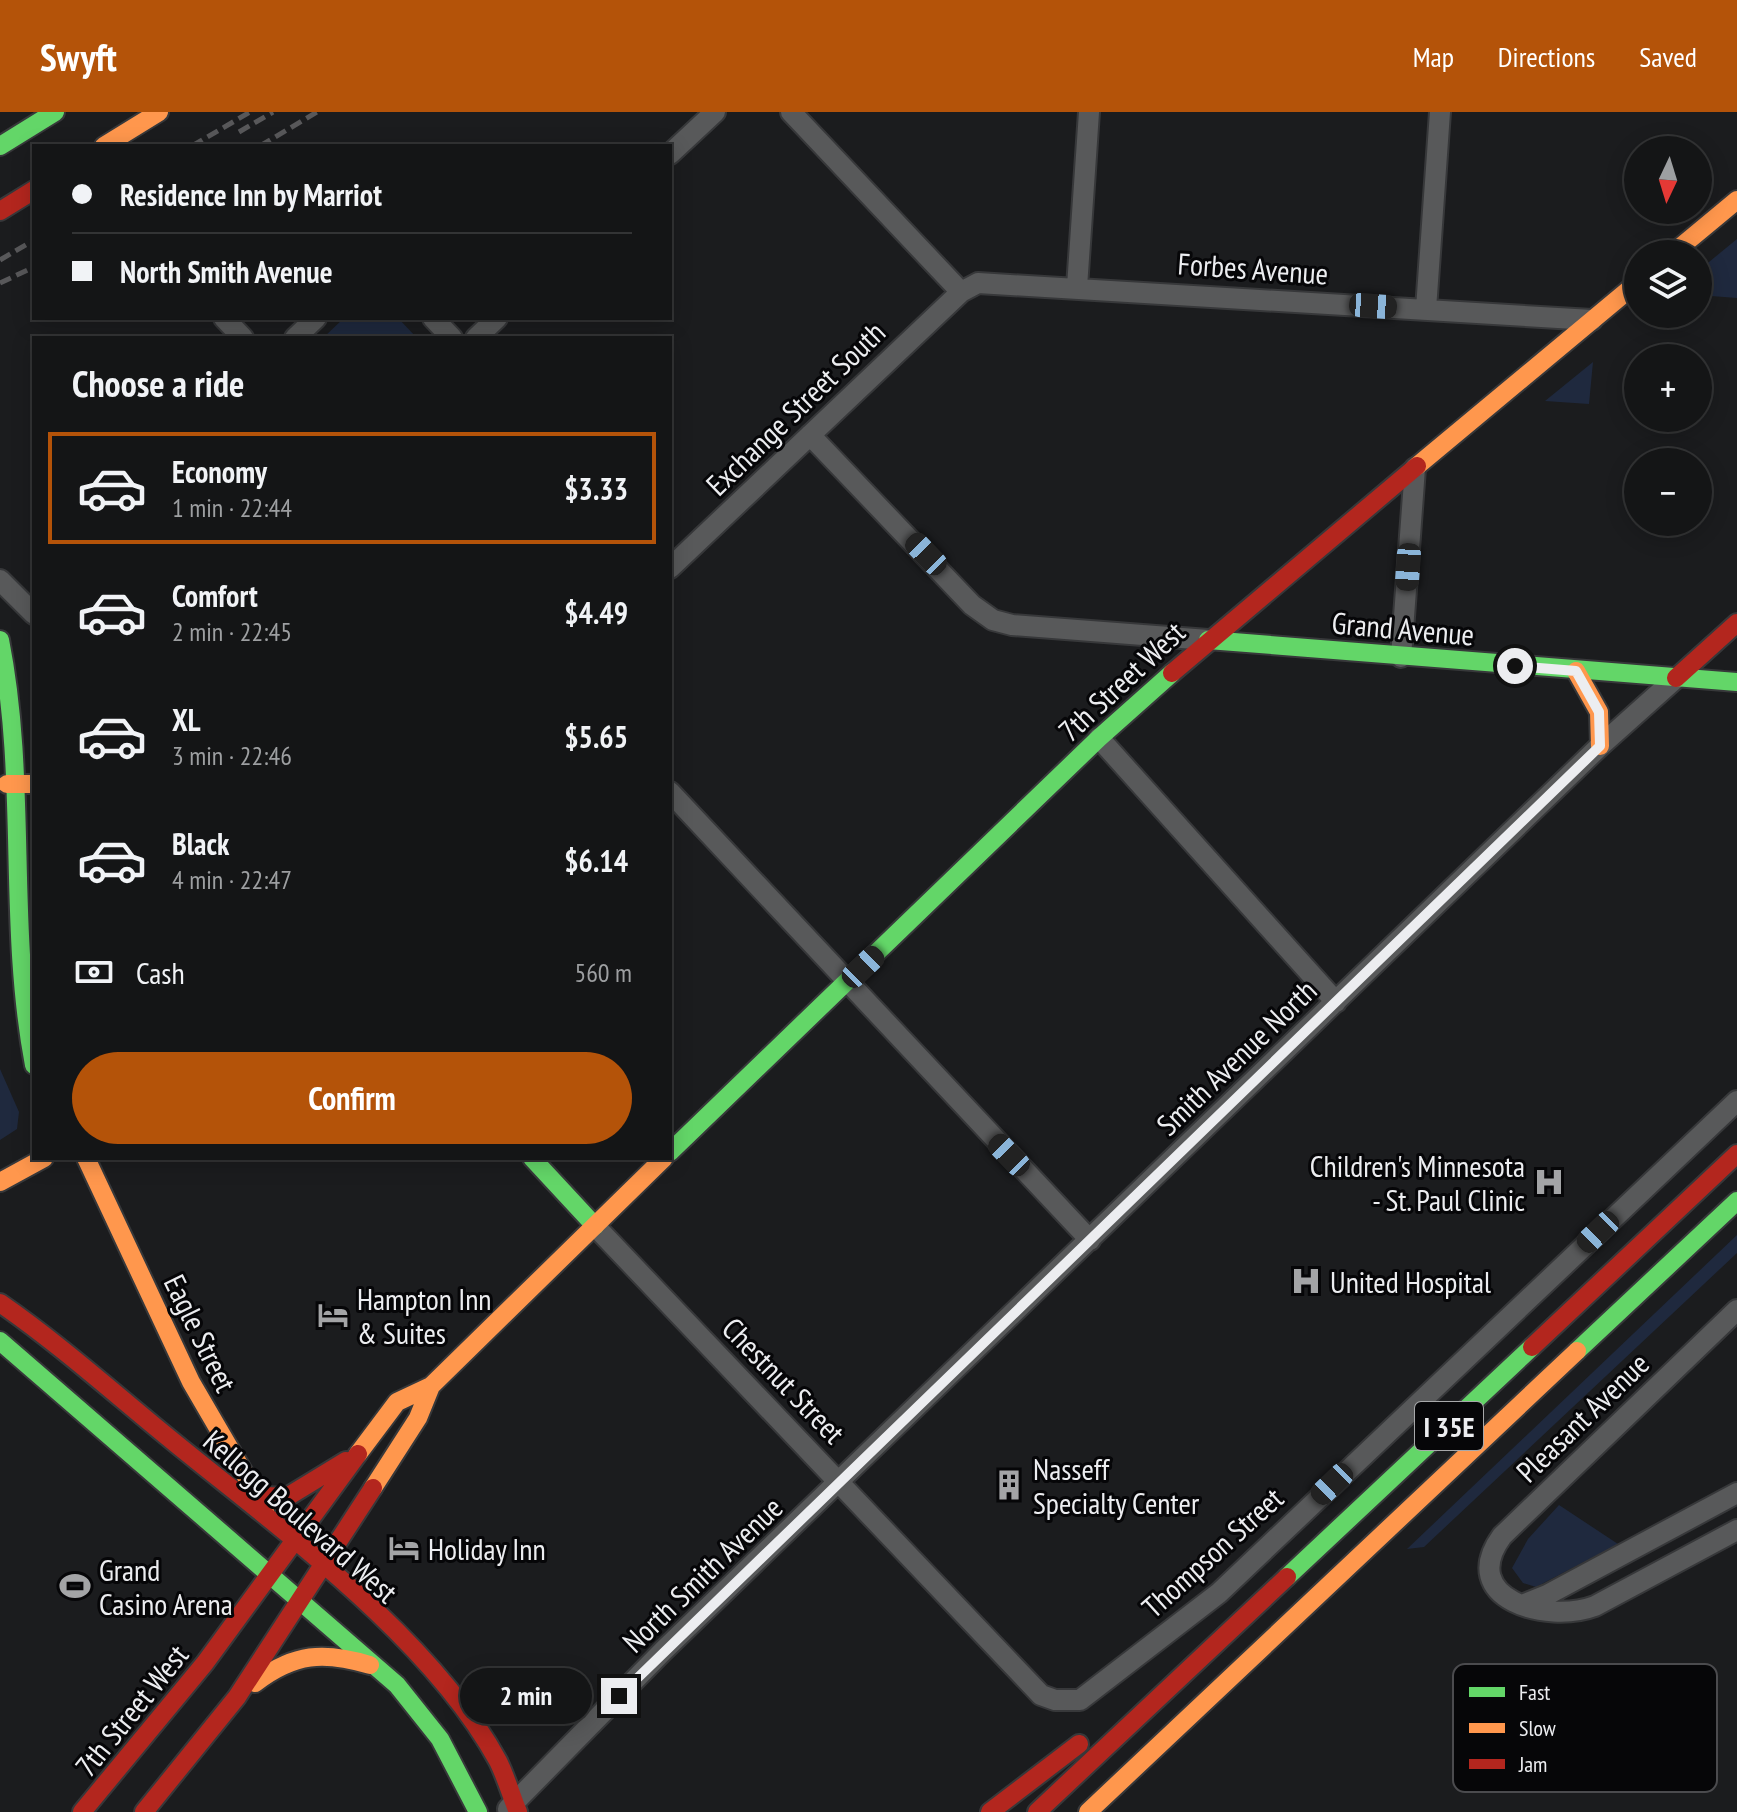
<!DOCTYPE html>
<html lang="en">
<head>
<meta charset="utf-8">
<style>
	:root { --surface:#141516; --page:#1d1e1f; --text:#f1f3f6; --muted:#9d9fa1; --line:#333435; --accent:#b45309 }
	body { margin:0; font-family:"PT Sans Narrow",sans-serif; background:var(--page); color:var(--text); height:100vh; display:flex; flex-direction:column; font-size:30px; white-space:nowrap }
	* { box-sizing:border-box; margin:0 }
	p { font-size:26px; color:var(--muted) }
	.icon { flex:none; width:44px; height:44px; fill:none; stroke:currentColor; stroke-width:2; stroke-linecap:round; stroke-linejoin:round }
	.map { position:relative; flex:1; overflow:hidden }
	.drawer { position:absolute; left:32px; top:224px; width:640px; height:824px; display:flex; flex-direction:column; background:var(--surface); border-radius:0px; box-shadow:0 4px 20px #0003,0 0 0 2px var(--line) }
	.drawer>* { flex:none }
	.guide { position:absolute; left:32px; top:32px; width:640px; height:176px; border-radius:0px; box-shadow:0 4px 20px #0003,0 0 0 2px var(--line); display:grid; align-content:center; height:176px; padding:0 40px; background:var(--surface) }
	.needle { width:52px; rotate:184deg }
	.buttons { position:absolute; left:1624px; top:24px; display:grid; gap:16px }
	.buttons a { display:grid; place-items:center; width:88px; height:88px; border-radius:50%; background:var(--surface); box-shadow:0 4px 20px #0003,0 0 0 2px var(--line); font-size:40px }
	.end { position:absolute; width:36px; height:36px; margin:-18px; border:10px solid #ecedf0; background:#111; box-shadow:0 0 0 4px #111 }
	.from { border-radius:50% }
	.bubble { position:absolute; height:56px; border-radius:28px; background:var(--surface); box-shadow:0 4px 20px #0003,0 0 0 2px var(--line); font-size:26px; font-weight:800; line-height:56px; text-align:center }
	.car { position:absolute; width:24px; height:48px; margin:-24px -12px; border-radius:10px; box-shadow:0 0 6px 2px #0007; background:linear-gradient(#222 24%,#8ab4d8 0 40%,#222 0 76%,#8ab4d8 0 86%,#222 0) }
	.guide b { display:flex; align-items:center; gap:28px; height:76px; font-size:30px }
	.guide b+b { border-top:2px solid var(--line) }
	.guide i { width:20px; height:20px; background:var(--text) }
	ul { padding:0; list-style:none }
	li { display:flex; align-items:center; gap:24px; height:112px; margin:0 16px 12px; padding:0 24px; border:4px solid transparent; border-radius:0px }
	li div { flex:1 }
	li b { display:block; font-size:30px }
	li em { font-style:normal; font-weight:800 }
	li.current { border-color:var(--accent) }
	li>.icon { width:72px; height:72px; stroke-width:1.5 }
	h2 { padding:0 40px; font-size:36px; line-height:96px }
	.pay { display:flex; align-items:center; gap:20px; height:88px; padding:0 40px; font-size:30px }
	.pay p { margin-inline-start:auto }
	.cta { display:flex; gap:16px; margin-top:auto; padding:16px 40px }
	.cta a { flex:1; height:92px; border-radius:48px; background:var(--accent); color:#fff; font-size:32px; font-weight:800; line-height:92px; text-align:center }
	header { display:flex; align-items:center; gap:48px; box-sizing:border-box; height:112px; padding:0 40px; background:var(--accent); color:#fff }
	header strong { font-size:38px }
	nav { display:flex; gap:44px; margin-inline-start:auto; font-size:28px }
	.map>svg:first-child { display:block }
	.green { fill:#1f293e }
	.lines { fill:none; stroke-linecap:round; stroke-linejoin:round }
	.street-casing { stroke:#37383a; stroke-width:24 }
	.fast-casing { stroke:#37383a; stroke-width:22 }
	.slow-casing { stroke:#37383a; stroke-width:22 }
	.jam-casing { stroke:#37383a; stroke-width:22 }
	.street { stroke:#58595a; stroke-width:20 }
	.fast { stroke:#63d668; stroke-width:18 }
	.slow { stroke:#ff974d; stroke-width:18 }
	.jam { stroke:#b3261e; stroke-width:18 }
	.rail { stroke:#58585a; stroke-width:5; stroke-dasharray:12 6; stroke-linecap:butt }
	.route { stroke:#ecedf0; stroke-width:10 }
	.labels { text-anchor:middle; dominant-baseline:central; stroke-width:6; stroke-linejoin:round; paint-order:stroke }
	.shield { fill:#060608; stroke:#a7a8aa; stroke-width:2 }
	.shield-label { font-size:28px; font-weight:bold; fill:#ecedf0 }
	.street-label { font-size:30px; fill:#ecedf0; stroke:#060608 }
	.poi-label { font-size:30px; fill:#ecedf0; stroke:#060608; text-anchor:start }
	.key { fill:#060608; stroke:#4b4b4e; stroke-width:2 }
	.key-label { font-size:22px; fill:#ecedf0 }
</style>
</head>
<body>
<header>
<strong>Swyft</strong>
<nav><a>Map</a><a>Directions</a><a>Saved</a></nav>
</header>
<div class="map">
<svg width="1737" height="1700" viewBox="0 0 1737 1700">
	<rect width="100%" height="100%" fill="#1b1c1e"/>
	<path class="green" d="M1737 127V186L1698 183V159Z
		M344 206H398L417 226H323Z
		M1593 250 1589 292 1545 289Z
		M0 957 19 1000 17 1017 0 1028Z
		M1737 1123V1141L1424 1435 1407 1437Z
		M1559 1393 1618 1432 1536 1475 1523 1471 1512 1456 1528 1427Z"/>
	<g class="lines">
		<g class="street-casing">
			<path id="street" d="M791 0 961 180
				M670 42 715 0
				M1077 175 1089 0
				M1426 197 1440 0
				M224 206 243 226
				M433 206 452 226
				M295 226 316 206
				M476 226 497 206
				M810 323 972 493 993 508 1012 513 1208 528
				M670 456 961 180 978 171 1592 208
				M0 468 34 502
				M1401 545 1415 356
				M1099 626 1336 890
				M670 680 1090 1128
				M595 1114 1041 1583 1055 1588H1080L1219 1481 1737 989
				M1737 1198 1502 1424C1456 1487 1547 1512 1595 1494L1737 1418
				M1522 1493 1547 1483 1737 1381
				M508 1697 663 1539 1600 634 1676 566"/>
		</g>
		<g class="fast-casing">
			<path id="fast" d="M0 34 55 0
				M0 528C28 669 7 812 34 953
				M1208 528 1737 570
				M670 1040 1099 626 1172 561
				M532 1046 595 1114
				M0 1229 397 1573 440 1627 478 1700
				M1577 1239 1737 1089
				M1287 1465 1532 1235"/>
		</g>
		<g class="slow-casing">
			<path id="slow" d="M104 34 159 0
				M1672 142 1737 88
				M1417 354 1638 170
				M1576 559 1599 600 1600 634
				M7 672H34
				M86 1046 191 1270 265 1397
				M0 1070 44 1046
				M358 1342 397 1290 431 1274 664 1046
				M373 1376 418 1306 431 1274
				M255 1571C294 1541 324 1539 370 1553
				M1088 1700 1577 1239"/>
		</g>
		<g class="jam-casing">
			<path id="jam" d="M0 99 34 78
				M1172 561 1417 354
				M1676 566 1737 511
				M0 1191C62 1234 117 1284 175 1331 283 1419 431 1526 498 1649 506 1665 511 1683 518 1700
				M1532 1235 1737 1042
				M246 1383 287 1385 346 1349
				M82 1700 205 1551 358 1342
				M144 1700 237 1585 373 1376
				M990 1700 1079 1632
				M1037 1700 1287 1465"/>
		</g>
		<use href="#street" class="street"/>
		<use href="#fast" class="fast"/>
		<use href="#slow" class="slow"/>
		<use href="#jam" class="jam"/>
		<path class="rail" d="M239 20 273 0
			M192 34 250 0
			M260 34 317 0
			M0 148 34 128
			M0 171 34 155"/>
	</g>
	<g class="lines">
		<path class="route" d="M619 1584 1600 634 1599 600 1576 559 1515 554"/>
	</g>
	<defs>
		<g id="hospital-bare" transform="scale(2.4)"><path d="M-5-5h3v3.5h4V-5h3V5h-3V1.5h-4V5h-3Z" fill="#a3a4a6" stroke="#060608" stroke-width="2.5" paint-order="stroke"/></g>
		<g id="hotel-bare" transform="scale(2.4)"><path d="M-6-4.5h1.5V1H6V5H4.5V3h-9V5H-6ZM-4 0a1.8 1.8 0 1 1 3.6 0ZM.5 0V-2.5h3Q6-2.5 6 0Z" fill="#a3a4a6" stroke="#060608" stroke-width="2.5" paint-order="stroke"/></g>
		<g id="building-bare" transform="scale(2.4)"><path d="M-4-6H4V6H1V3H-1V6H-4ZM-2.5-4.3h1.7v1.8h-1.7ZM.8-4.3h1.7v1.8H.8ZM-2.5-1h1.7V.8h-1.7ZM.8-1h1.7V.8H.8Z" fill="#a3a4a6" stroke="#060608" stroke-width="2.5" paint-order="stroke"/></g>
		<g id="stadium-bare" transform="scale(2.4)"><path d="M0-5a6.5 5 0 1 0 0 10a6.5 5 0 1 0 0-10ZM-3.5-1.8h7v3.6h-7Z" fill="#a3a4a6" stroke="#060608" stroke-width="2.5" paint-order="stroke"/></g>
	</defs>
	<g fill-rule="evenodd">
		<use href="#hospital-bare" x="1549" y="1070"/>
		<use href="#hospital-bare" x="1306" y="1169"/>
		<use href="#hotel-bare" x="333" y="1203"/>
		<use href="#building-bare" x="1009" y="1373"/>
		<use href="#hotel-bare" x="404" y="1436"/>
		<use href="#stadium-bare" x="75" y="1474"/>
	</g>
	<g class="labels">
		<rect class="shield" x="1415" y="1290" width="68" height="48" rx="6"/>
		<g class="shield-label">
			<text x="1449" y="1314">I 35E</text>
		</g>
		<g class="street-label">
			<text transform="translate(1253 156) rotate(4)">Forbes Avenue</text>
			<text transform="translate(795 296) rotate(-44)">Exchange Street South</text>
			<text transform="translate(1403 516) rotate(5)">Grand Avenue</text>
			<text transform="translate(1121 569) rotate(-43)">7th Street West</text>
			<text transform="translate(1236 945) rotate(-44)">Smith Avenue North</text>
			<text transform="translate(201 1221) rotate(64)">Eagle Street</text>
			<text transform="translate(784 1268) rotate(46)">Chestnut Street</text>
			<text transform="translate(1582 1305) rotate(-44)">Pleasant Avenue</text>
			<text transform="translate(301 1404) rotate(41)">Kellogg Boulevard West</text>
			<text transform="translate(1212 1440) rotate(-42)">Thompson Street</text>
			<text transform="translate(702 1462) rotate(-44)">North Smith Avenue</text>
			<text transform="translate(131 1598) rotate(-51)">7th Street West</text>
		</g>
		<g class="poi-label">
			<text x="1525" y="1053" text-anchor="end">Children's Minnesota<tspan x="1525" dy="34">- St. Paul Clinic</tspan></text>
			<text x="1330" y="1169">United Hospital</text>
			<text x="357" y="1186">Hampton Inn<tspan x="357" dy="34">&amp; Suites</tspan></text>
			<text x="1033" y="1356">Nasseff<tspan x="1033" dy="34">Specialty Center</tspan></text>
			<text x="428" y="1436">Holiday Inn</text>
			<text x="99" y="1457">Grand<tspan x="99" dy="34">Casino Arena</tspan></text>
		</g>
	</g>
	<rect x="1453" y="1552" width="264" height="128" rx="12" class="key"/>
	<rect x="1469" y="1575" width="36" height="10" fill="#63d668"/>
	<rect x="1469" y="1611" width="36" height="10" fill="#ff974d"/>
	<rect x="1469" y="1647" width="36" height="10" fill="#b3261e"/>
	<g class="key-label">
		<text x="1519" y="1588">Fast</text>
		<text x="1519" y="1624">Slow</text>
		<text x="1519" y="1660">Jam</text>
	</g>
</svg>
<div class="buttons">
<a><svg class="needle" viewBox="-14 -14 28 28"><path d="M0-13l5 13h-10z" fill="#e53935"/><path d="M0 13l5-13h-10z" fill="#9d9fa1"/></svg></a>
<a><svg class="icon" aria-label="layers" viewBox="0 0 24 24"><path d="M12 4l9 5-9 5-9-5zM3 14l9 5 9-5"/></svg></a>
<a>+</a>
<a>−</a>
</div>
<i class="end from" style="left:1515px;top:554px"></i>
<i class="end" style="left:619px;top:1584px"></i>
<div class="bubble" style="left:460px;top:1556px;width:132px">2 min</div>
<i class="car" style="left:1373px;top:194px;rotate:94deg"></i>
<i class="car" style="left:926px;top:442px;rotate:316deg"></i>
<i class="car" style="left:1408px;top:455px;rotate:184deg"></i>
<i class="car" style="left:863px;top:855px;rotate:46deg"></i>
<i class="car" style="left:1009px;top:1043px;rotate:316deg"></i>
<i class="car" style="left:1598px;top:1120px;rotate:226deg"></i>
<i class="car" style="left:1332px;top:1372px;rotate:226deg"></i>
<div class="guide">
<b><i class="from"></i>Residence Inn by Marriot</b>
<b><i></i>North Smith Avenue</b>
</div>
<section class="drawer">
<h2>Choose a ride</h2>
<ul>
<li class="current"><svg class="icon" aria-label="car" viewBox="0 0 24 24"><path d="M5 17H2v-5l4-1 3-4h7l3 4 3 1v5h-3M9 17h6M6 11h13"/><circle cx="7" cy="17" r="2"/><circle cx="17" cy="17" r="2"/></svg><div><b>Economy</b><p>1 min · 22:44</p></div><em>$3.33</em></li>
<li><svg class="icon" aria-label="car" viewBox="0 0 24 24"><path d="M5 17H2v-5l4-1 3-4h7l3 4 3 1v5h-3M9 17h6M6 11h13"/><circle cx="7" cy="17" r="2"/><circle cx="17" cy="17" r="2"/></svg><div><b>Comfort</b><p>2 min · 22:45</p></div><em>$4.49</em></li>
<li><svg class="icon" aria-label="car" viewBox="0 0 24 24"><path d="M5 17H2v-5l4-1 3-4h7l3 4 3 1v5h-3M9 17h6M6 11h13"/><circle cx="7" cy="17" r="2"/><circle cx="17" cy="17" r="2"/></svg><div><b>XL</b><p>3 min · 22:46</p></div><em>$5.65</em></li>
<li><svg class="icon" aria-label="car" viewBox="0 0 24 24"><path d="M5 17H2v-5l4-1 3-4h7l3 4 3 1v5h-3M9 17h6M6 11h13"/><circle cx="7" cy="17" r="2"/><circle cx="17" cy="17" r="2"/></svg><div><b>Black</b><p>4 min · 22:47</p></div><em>$6.14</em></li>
</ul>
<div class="pay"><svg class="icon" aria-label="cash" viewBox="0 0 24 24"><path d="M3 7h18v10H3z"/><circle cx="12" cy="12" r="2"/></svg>Cash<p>560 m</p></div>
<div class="cta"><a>Confirm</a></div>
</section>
</div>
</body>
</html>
